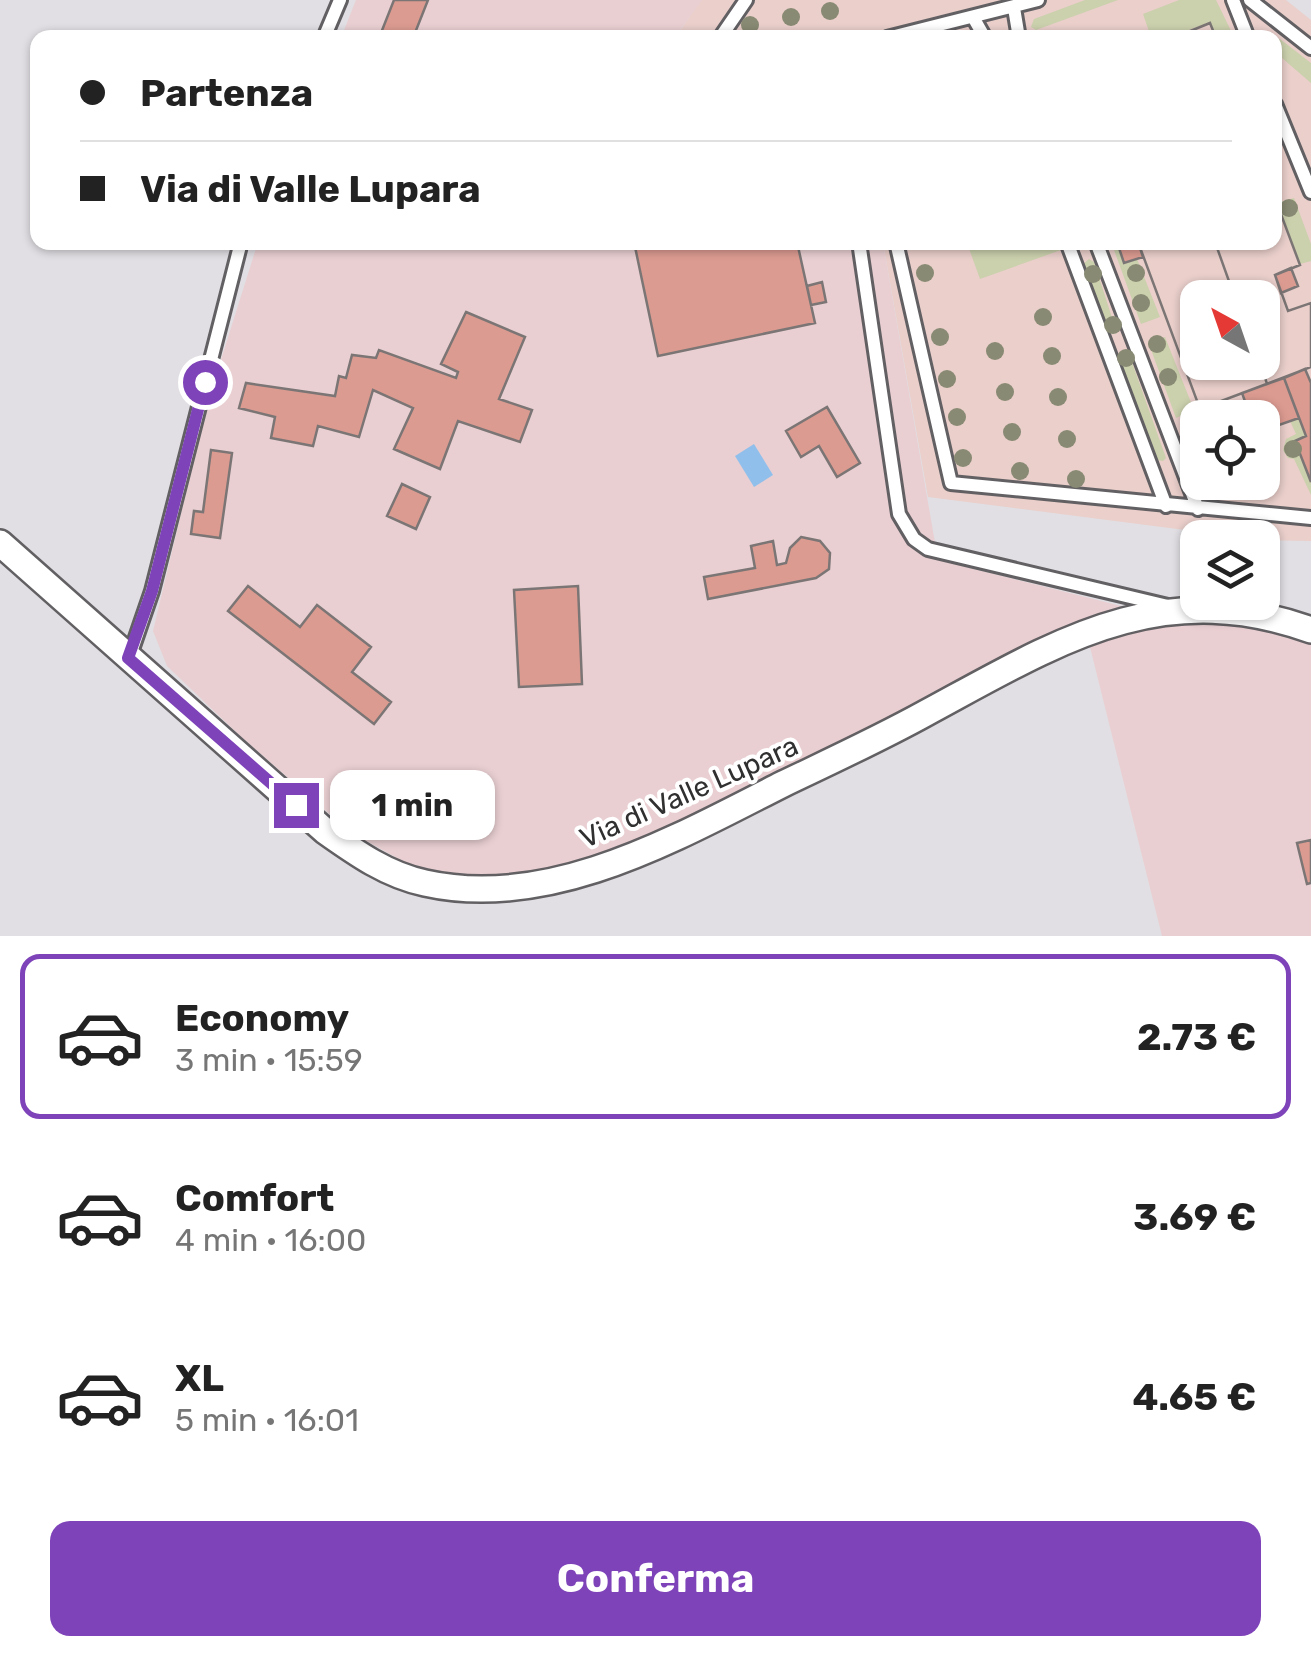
<!DOCTYPE html>
<html lang="it">
<head>
<meta charset="utf-8">
<style>
	:root { --surface:#fff; --page:#f2f2f2; --text:#222; --muted:#767676; --line:#e0e0e0; --accent:#7e43b9 }
	body { margin:0; font-family:Rubik,sans-serif; background:var(--page); color:var(--text); height:100vh; display:flex; flex-direction:column; font-size:38px; white-space:nowrap }
	* { box-sizing:border-box; margin:0 }
	p { font-size:32px; color:var(--muted) }
	.icon { flex:none; width:55px; height:55px; fill:none; stroke:currentColor; stroke-width:2; stroke-linecap:round; stroke-linejoin:round }
	.map { position:relative; height:936px; overflow:hidden }
	.sheet { display:flex; flex-direction:column; background:var(--surface); flex:1 }
	.sheet>* { flex:none }
	.top-card { position:absolute; left:30px; top:30px; width:1252px; height:220px; border-radius:20px; box-shadow:0 2px 8px #0004; display:grid; align-content:center; height:220px; padding:0 50px; background:var(--surface) }
	.needle { width:65px; rotate:320deg }
	.buttons { position:absolute; left:1180px; top:280px; display:grid; gap:20px }
	.buttons a { display:grid; place-items:center; width:100px; height:100px; border-radius:20px; background:var(--surface); box-shadow:0 2px 8px #0004; font-size:50px }
	.end { position:absolute; width:45px; height:45px; margin:-22px; border:12px solid #7e43b9; background:#fff; box-shadow:0 0 0 5px #fff }
	.from { border-radius:50% }
	.bubble { position:absolute; height:70px; border-radius:20px; background:var(--surface); box-shadow:0 2px 8px #0004; font-size:32px; font-weight:700; line-height:70px; text-align:center }
	.top-card b { display:flex; align-items:center; gap:35px; height:95px; font-size:38px }
	.top-card b+b { border-top:2px solid var(--line) }
	.top-card i { width:25px; height:25px; background:var(--text) }
	ul { padding:18px 0 0; list-style:none }
	li { display:flex; align-items:center; gap:30px; height:165px; margin:0 20px 15px; padding:0 30px; border:5px solid transparent; border-radius:20px }
	li div { flex:1 }
	li b { display:block; font-size:38px }
	li em { font-style:normal; font-weight:700 }
	li.current { border-color:var(--accent) }
	li>.icon { width:90px; height:90px; stroke-width:1.5 }
	.button { display:flex; gap:20px; margin-top:auto; padding:20px 50px }
	.button a { flex:1; height:115px; border-radius:20px; background:var(--accent); color:#fff; font-size:40px; font-weight:700; line-height:115px; text-align:center }
	.map>svg:first-child { display:block }
	.commercial { fill:#eacfcb; fill-rule:evenodd }
	.industrial { fill:#e9cfd2 }
	.green { fill:#cbd0ad }
	.water { fill:#91bfeb }
	.building { fill:#dc9b91; stroke:#7b7675; stroke-width:2.5; fill-rule:evenodd }
	.lines { fill:none; stroke-linecap:round; stroke-linejoin:round }
	.lane-casing { stroke:#626063; stroke-width:18 }
	.street-casing { stroke:#626063; stroke-width:30 }
	.lane { stroke:#fff; stroke-width:12 }
	.street { stroke:#fff; stroke-width:25 }
	.tree { fill:#888a73 }
	.route { stroke:#7e43b9; stroke-width:12 }
	.labels { text-anchor:middle; dominant-baseline:central; stroke-width:8; stroke-linejoin:round; paint-order:stroke }
	.street-label { font-size:28px; fill:#303031; stroke:#fff }
</style>
</head>
<body>
<div class="map">
<svg width="1311" height="936" viewBox="0 0 1311 936">
	<rect width="100%" height="100%" fill="#e1dfe3"/>
	<path class="commercial" d="M701 0H1286L1311 20V541L1263 540 928 497 883 243 1275 242V38H675ZM1198 298H1262V362H1198ZM1198 418H1262V482H1198Z"/>
	<path class="industrial" d="M356 0H702L675 37 341 38Z
		M258 242 883 243 938 560 1133 609 1056 633 703 814 596 858 525 874 449 879 426 874 350 832 238 734 167 666 153 631 208 401Z
		M1174 622 1256 625 1311 642V936H1162L1089 643Z"/>
	<path class="green" d="M1085 0H1118L1036 30 1031 27 1034 19Z
		M1179 0H1216L1234 37H1216L1210 22 1170 37H1151L1143 14Z
		M1280 39 1311 63V83L1275 52V40Z
		M1294 198 1311 244V261L1300 264 1277 203Z
		M967 243H1058L1061 250 980 279Z
		M1119 248 1125 263 1137 259 1160 317 1141 324 1114 250Z
		M1089 259 1094 262 1117 333 1110 334 1083 264Z
		M1165 337 1194 410 1176 418 1149 344Z
		M1128 351 1166 458 1163 461 1157 460 1119 357Z
		M1299 418 1306 436 1295 441 1311 482V495L1294 459 1288 458 1283 450 1286 439 1296 434 1290 421Z"/>
	<path class="water" d="M754 444 773 475 754 487 735 456Z"/>
	<path class="building" d="M394 0H428L413 38H379Z
		M1210 23 1216 38H1173Z
		M1210 23 1216 38H1173Z
		M1279 209 1300 265 1275 275 1288 311 1311 303V367L1200 409 1138 242H1275V211ZM1198 298H1262V362H1198Z
		M1279 209 1300 265 1275 275 1288 311 1311 303V367L1267 384 1260 362 1262 298H1235L1215 242H1275V211Z
		M634 242H797L815 323 658 356Z
		M1117 242H1138L1143 257 1124 263Z
		M1138 242H1215L1235 298H1198V362H1260L1267 384 1200 409Z
		M1291 268 1298 286 1281 293 1275 275Z
		M822 282 826 302 811 305 807 286Z
		M466 312 525 337 499 399 532 410 520 442 458 421 440 469 394 449 413 408 373 390 359 437 318 426 313 446 271 438 275 417 239 408 246 383 335 396 339 376 346 378 352 355 376 358 379 350 456 378 458 372 441 364Z
		M1305 369 1311 383V482L1295 441 1306 436 1284 378Z
		M1284 378 1299 418 1262 431V418H1251L1242 393Z
		M827 407 860 463 837 477 819 446 801 457 786 431Z
		M211 450 232 453 220 538 191 534 194 511 203 512Z
		M402 484 430 497 416 529 387 516Z
		M801 537 820 541 830 553 829 569 816 578 708 599 704 577 755 568 751 546 773 541 777 565 786 563 790 548Z
		M248 586 300 627 317 605 371 647 352 672 391 702 374 724 228 611Z
		M578 586 582 684 519 687 514 590Z
		M1311 840V883L1307 884 1297 843Z"/>
	<g class="lines">
		<g class="lane-casing">
			<path id="lane" d="M1233 0 1248 38
				M1250 0 1311 48
				M1014 8 1019 38
				M973 17 985 38
				M324 38 340 0
				M720 38 746 0
				M887 38 1038 0
				M1275 104 1311 192
				M859 242 899 514 914 539 928 549 1168 606
				M896 242 951 483 1311 518
				M1067 242 1166 506
				M1096 242 1198 509
				M129 658 152 591 241 242"/>
		</g>
		<g class="street-casing">
			<path id="street" d="M0 543 325 831C356 853 387 875 425 883 550 911 676 838 783 784 831 761 879 739 926 713 1054 644 1159 575 1311 630"/>
		</g>
		<use href="#lane" class="lane"/>
		<use href="#street" class="street"/>
	</g>
	<g class="tree">
		<circle cx="830" cy="11" r="9"/>
		<circle cx="791" cy="17" r="9"/>
		<circle cx="750" cy="25" r="9"/>
		<circle cx="1289" cy="208" r="9"/>
		<circle cx="925" cy="273" r="9"/>
		<circle cx="1136" cy="273" r="9"/>
		<circle cx="1093" cy="274" r="9"/>
		<circle cx="1141" cy="303" r="9"/>
		<circle cx="1043" cy="317" r="9"/>
		<circle cx="1113" cy="325" r="9"/>
		<circle cx="940" cy="337" r="9"/>
		<circle cx="1157" cy="344" r="9"/>
		<circle cx="995" cy="351" r="9"/>
		<circle cx="1052" cy="356" r="9"/>
		<circle cx="1126" cy="358" r="9"/>
		<circle cx="1168" cy="377" r="9"/>
		<circle cx="947" cy="379" r="9"/>
		<circle cx="1005" cy="392" r="9"/>
		<circle cx="1058" cy="397" r="9"/>
		<circle cx="957" cy="417" r="9"/>
		<circle cx="1012" cy="432" r="9"/>
		<circle cx="1067" cy="439" r="9"/>
		<circle cx="1293" cy="449" r="9"/>
		<circle cx="963" cy="458" r="9"/>
		<circle cx="1020" cy="471" r="9"/>
		<circle cx="1076" cy="479" r="9"/>
	</g>
	<g class="lines">
		<path class="route" d="M205 382 152 591 128 658 296 805"/>
	</g>
	<g class="labels">
		<g class="street-label">
			<text transform="translate(689 792) rotate(-24)">Via di Valle Lupara</text>
		</g>
	</g>
</svg>
<div class="buttons">
<a><svg class="needle" viewBox="-14 -14 28 28"><path d="M0-13l5 13h-10z" fill="#e53935"/><path d="M0 13l5-13h-10z" fill="#767676"/></svg></a>
<a><svg class="icon" aria-label="locate" viewBox="0 0 24 24"><circle cx="12" cy="12" r="6"/><path d="M12 2v4M12 18v4M2 12h4M18 12h4"/></svg></a>
<a><svg class="icon" aria-label="layers" viewBox="0 0 24 24"><path d="M12 4l9 5-9 5-9-5zM3 14l9 5 9-5"/></svg></a>
</div>
<i class="end from" style="left:205px;top:382px"></i>
<i class="end" style="left:296px;top:805px"></i>
<div class="bubble" style="left:330px;top:770px;width:165px">1 min</div>
<div class="top-card">
<b><i class="from"></i>Partenza</b>
<b><i></i>Via di Valle Lupara</b>
</div>
</div>
<section class="sheet">
<ul>
<li class="current"><svg class="icon" aria-label="car" viewBox="0 0 24 24"><path d="M5 17H2v-5l4-1 3-4h7l3 4 3 1v5h-3M9 17h6M6 11h13"/><circle cx="7" cy="17" r="2"/><circle cx="17" cy="17" r="2"/></svg><div><b>Economy</b><p>3 min · 15:59</p></div><em>2.73 €</em></li>
<li><svg class="icon" aria-label="car" viewBox="0 0 24 24"><path d="M5 17H2v-5l4-1 3-4h7l3 4 3 1v5h-3M9 17h6M6 11h13"/><circle cx="7" cy="17" r="2"/><circle cx="17" cy="17" r="2"/></svg><div><b>Comfort</b><p>4 min · 16:00</p></div><em>3.69 €</em></li>
<li><svg class="icon" aria-label="car" viewBox="0 0 24 24"><path d="M5 17H2v-5l4-1 3-4h7l3 4 3 1v5h-3M9 17h6M6 11h13"/><circle cx="7" cy="17" r="2"/><circle cx="17" cy="17" r="2"/></svg><div><b>XL</b><p>5 min · 16:01</p></div><em>4.65 €</em></li>
</ul>
<div class="button"><a>Conferma</a></div>
</section>
</body>
</html>
